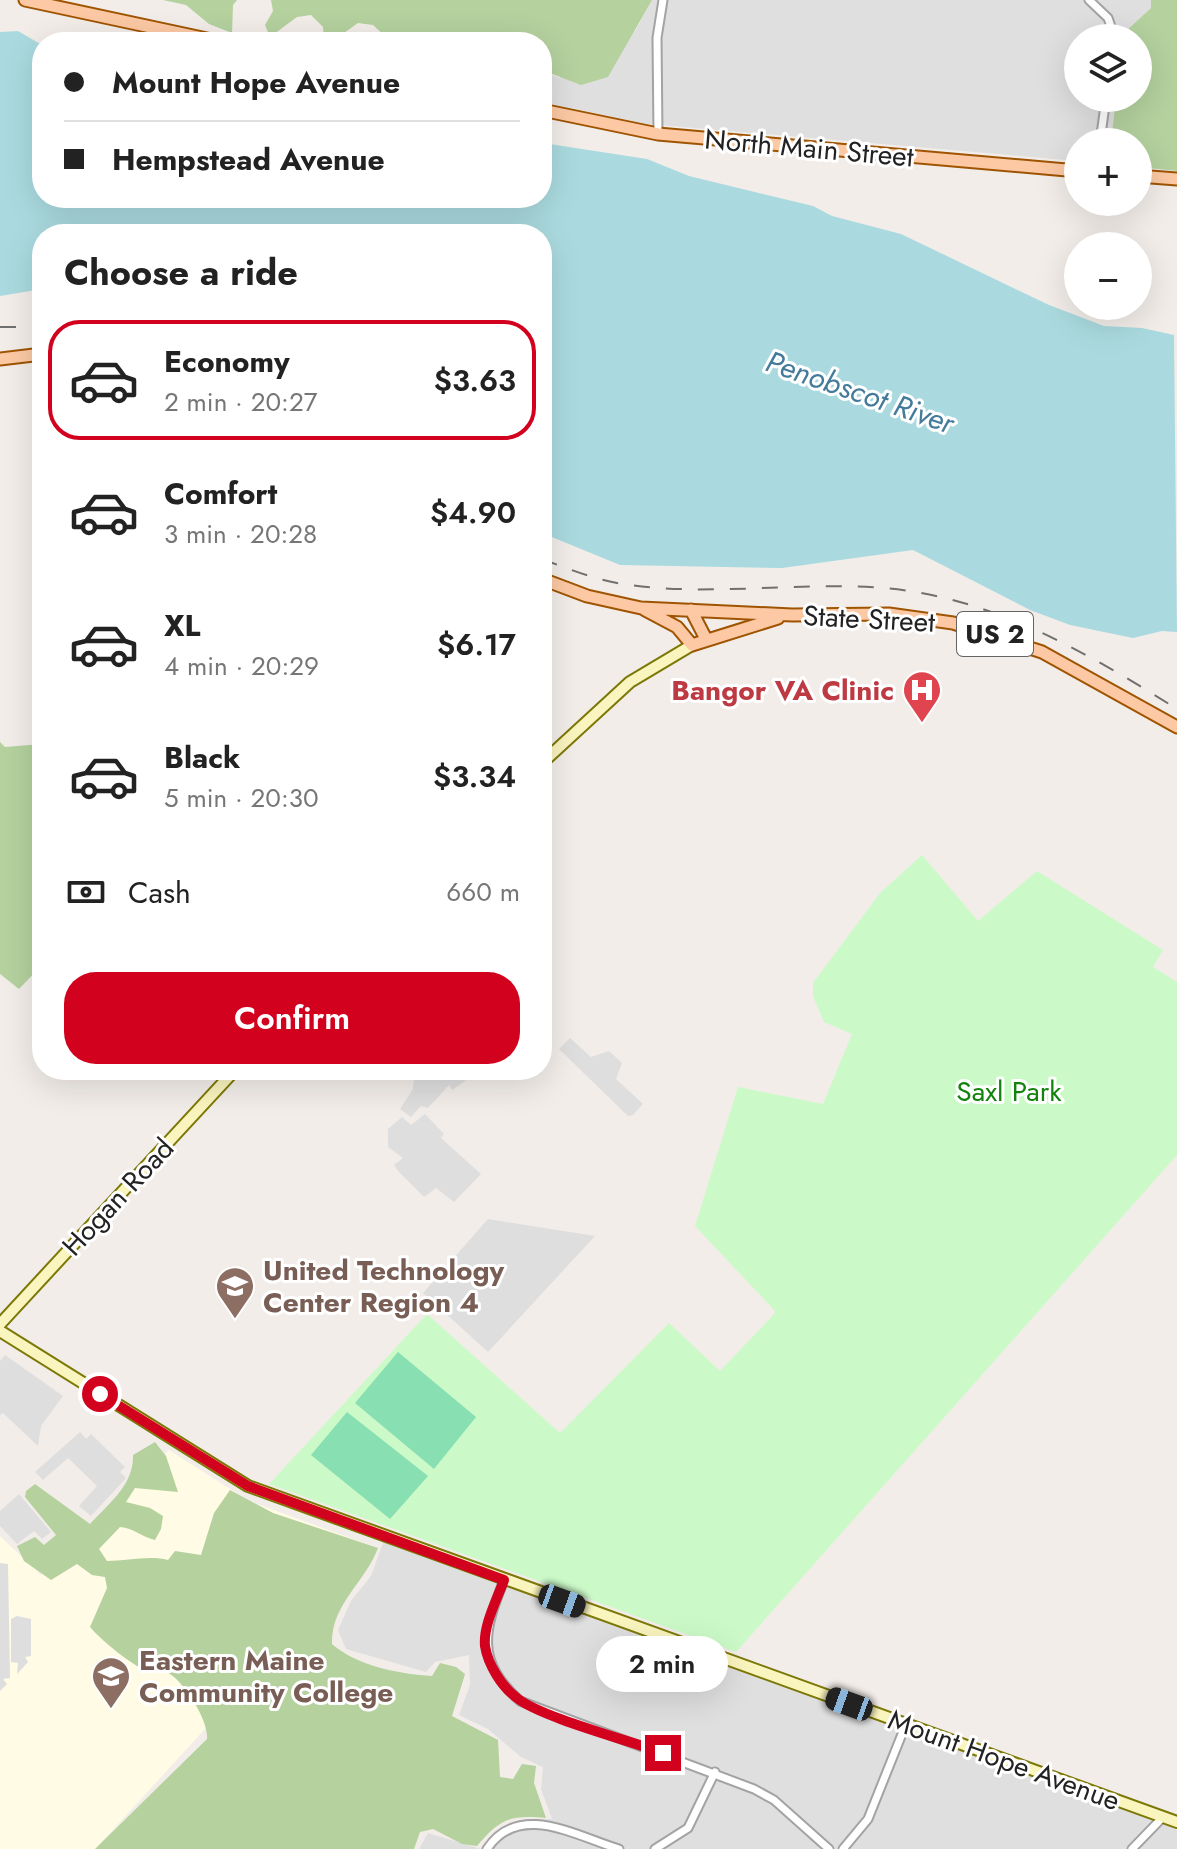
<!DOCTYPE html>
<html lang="en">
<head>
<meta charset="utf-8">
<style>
	:root { --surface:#fff; --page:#f6f6f6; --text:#222; --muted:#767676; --line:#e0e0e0; --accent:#d2011e }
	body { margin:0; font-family:Jost,sans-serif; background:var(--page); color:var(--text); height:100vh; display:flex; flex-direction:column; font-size:30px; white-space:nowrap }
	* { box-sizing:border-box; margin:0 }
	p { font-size:26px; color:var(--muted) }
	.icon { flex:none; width:44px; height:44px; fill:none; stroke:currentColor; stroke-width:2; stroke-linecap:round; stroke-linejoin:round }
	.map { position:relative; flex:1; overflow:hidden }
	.drawer { position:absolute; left:32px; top:224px; width:520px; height:856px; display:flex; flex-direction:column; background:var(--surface); border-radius:32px; box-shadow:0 8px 32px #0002 }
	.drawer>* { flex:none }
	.guide { position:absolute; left:32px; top:32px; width:520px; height:176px; border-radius:32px; box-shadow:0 8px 32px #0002; display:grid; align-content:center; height:176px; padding:0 32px; background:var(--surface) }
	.fabs { position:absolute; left:1064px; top:24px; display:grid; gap:16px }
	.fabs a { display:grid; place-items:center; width:88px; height:88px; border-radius:50%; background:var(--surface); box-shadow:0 8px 32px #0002; font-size:40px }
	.end { position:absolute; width:36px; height:36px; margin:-18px; border:10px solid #d2011e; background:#fff; box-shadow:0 0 0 4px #fff }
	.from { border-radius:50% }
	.bubble { position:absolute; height:56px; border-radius:28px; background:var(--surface); box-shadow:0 8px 32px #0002; font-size:26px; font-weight:600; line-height:56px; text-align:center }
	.car { position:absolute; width:24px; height:48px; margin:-24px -12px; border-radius:10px; box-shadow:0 0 6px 2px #0007; background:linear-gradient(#222 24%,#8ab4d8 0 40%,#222 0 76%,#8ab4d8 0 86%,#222 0) }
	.guide b { display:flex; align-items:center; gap:28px; height:76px; font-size:30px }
	.guide b+b { border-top:2px solid var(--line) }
	.guide i { width:20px; height:20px; background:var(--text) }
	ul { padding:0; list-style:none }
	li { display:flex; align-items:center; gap:24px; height:120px; margin:0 16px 12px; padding:0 16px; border:4px solid transparent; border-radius:32px }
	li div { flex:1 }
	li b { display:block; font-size:30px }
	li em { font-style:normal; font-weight:600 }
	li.active { border-color:var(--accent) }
	li>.icon { width:72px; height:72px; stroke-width:1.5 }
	h2 { padding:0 32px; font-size:36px; line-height:96px }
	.pay { display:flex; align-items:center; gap:20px; height:88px; padding:0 32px; font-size:30px }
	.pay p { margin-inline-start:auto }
	.cta { display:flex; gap:16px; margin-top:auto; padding:16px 32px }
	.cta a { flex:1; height:92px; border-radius:32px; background:var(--accent); color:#fff; font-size:32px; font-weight:600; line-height:92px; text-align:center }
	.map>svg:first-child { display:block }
	.residential { fill:#e0dfdf }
	.education { fill:#fffbe5 }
	.forest { fill:#b4d19e }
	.park { fill:#cbfac8 }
	.pitch { fill:#88dfb1 }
	.parking { fill:#dedede }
	.water { fill:#aadadf }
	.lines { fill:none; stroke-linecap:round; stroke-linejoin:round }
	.street-casing { stroke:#a3a3a3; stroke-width:11 }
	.secondary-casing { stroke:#7c7806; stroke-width:14 }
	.primary-casing { stroke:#9f5401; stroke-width:15 }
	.street { stroke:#fff; stroke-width:7 }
	.secondary { stroke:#faf4bf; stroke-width:10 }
	.primary { stroke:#fcc9a4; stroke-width:11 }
	.rail { stroke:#707070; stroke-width:2; stroke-dasharray:16 16; stroke-linecap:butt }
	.route { stroke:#d2011e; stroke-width:10 }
	.labels { text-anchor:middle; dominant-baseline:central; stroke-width:6; stroke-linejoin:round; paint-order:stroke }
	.shield { fill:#fff; stroke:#646464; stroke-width:2 }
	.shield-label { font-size:26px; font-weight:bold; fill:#222 }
	.street-label { font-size:28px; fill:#222; stroke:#fff }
	.health-label { font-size:28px; font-weight:bold; fill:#be3a42; stroke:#fff; text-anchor:end }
	.park-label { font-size:28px; fill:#13830d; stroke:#fff }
	.education-label { font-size:28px; font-weight:bold; fill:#785e54; stroke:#fff; text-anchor:start }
	.water-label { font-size:30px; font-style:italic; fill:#447b9a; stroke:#fff }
</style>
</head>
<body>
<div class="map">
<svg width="1177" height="1849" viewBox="0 0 1177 1849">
	<rect width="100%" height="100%" fill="#f2ede9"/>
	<path class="residential" d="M652 0H1151V8L1126 31 1127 38H1078V98H1116L1111 142H1078V161L647 124 542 102V70L559 78 635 31Z
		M384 1540 1177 1827V1849H419L428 1833 481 1849 494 1833 518 1820 552 1819 541 1789 543 1767 521 1757 488 1729 459 1715 470 1685 469 1655 435 1662 426 1672 346 1649 338 1630 351 1601 371 1576Z"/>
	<path class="education" d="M169 1450 249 1501 372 1546 99 1845 125 1849H0V1536L41 1575Z"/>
	<path class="forest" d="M163 0H237L233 5 232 33 209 24 186 5Z
		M271 0H652L608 77 581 85 542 70V42H499L494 37 478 42H386L388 39 373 25 358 23 344 33 341 42H324L323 27 311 15 297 17 270 37 265 25 273 11Z
		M1151 0H1177V171L1138 167V142H1111L1116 98H1138V38H1127L1126 31 1151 8Z
		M0 742 5 747 42 744V965L19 989 0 974Z
		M155 1442 166 1456 178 1492 135 1488 126 1502 150 1508 163 1516 161 1529 155 1540C141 1537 134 1528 120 1527L99 1549 107 1561C127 1561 149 1555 168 1560L175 1551 201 1555 214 1513 230 1490 273 1513 378 1548C365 1583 331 1604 332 1644 357 1666 399 1674 432 1676L440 1663 456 1667 465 1674 452 1716 498 1740 500 1777 513 1779 522 1764 536 1766 534 1783 546 1818C510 1815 501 1818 477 1846L462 1844 433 1829 420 1832 414 1849H95L207 1739C209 1721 184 1681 167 1672 161 1669 155 1672 149 1671 135 1669 99 1638 90 1627L107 1588 105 1577 92 1575 77 1564 51 1580 24 1561 17 1546 35 1537 44 1545 56 1535 25 1497 26 1491 35 1484 90 1524C109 1503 134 1485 133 1455Z"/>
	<path class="park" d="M922 855 978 921 1037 871 1163 950 1153 967 1177 982V1155L736 1652 269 1484 427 1314 560 1433 669 1323 720 1371 776 1312 695 1226 738 1087 823 1104 852 1034 824 1022 813 996V983L880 893Z"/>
	<path class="pitch" d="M398 1352 476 1417 434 1469 355 1403Z
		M347 1412 428 1476 390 1519 311 1455Z"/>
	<path class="parking" d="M570 1038 591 1057 609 1051 622 1063 616 1079 643 1104 633 1115 628 1116 559 1049Z
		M415 1070H436L437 1075 446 1070H468L465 1081 452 1090 449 1085 428 1108 421 1106 411 1117 400 1109 413 1089Z
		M425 1114 444 1134 441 1138 481 1174 454 1202 436 1188 424 1197 398 1171 394 1165 403 1158 388 1147V1129L402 1117 411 1125Z
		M488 1219 595 1236 488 1352 423 1293Z
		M5 1355 63 1396 41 1426 38 1446 3 1413 0 1415V1361Z
		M80 1432 86 1439 91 1434 125 1467 120 1472 126 1478 91 1516 79 1506 97 1486 68 1458 43 1480 35 1472Z
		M19 1494 51 1532 42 1539 34 1531 17 1544 0 1526V1511Z
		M0 1563 8 1564 10 1678 3 1679 7 1684 0 1691Z
		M17 1616 31 1619V1656L25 1657 28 1662 17 1674 18 1663 11 1662V1619Z"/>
	<path class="water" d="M18 31 42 45V198H542L543 143 647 159 689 176 813 206 832 216 901 234 1049 305 1104 326 1142 328 1174 335 1177 632 1162 631 1133 638 1070 625 1030 610 913 550 782 568 620 565 542 533V234H42V289L0 296V32Z"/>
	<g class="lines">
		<g class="street-casing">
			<path id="street" d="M1089 0 1108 18 1115 38
				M658 134 657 38 663 0
				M1100 142 1106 98
				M504 1580C484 1631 475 1660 520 1701L754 1789 774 1800 829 1849
				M487 1849C519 1801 576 1836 619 1849
				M655 1849 688 1828 715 1772
				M843 1849 868 1819 906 1724
				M1132 1849 1162 1818"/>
		</g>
		<g class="secondary-casing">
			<path id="secondary" d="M542 763 630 682 692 645
				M0 1324 235 1070
				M0 1331 248 1486 1177 1822"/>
		</g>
		<g class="primary-casing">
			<path id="primary" d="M25 0 221 42
				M542 110 658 134 1078 171
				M1138 176 1177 179
				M0 359 42 354
				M542 579 587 596 641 608 792 615 889 614 953 623 1042 652 1177 727
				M645 610 677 627 692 645 778 618
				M691 610 706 639"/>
		</g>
		<use href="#street" class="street"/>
		<use href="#secondary" class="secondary"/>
		<use href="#primary" class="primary"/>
		<path class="rail" d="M0 327H42
			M542 559C566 568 591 578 617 583 705 598 795 581 883 588 990 596 1088 653 1177 709"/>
	</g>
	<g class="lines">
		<path class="route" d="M100 1394 248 1486 504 1580C497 1600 483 1625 485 1646 488 1665 502 1687 517 1698 540 1717 631 1741 663 1753"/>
	</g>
	<defs>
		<g id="hospital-pin" transform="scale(2)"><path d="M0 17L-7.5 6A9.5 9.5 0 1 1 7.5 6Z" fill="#e0444e" stroke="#fff"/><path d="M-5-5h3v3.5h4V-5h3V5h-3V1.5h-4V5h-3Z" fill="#fff"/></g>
		<g id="school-pin" transform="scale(2)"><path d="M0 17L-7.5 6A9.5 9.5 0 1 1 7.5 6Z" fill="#8d6e63" stroke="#fff"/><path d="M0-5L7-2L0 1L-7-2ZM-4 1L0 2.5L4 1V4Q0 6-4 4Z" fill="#fff"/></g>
		<g id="university-pin" transform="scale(2)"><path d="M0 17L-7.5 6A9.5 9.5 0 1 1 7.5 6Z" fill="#8d6e63" stroke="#fff"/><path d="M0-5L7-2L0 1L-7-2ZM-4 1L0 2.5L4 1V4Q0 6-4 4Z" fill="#fff"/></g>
	</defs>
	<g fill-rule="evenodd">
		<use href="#hospital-pin" x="922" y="690"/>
		<use href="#school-pin" x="235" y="1286"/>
		<use href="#university-pin" x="111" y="1676"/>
	</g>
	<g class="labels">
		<rect class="shield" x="957" y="612" width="76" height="44" rx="6"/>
		<g class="shield-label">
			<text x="995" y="634">US 2</text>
		</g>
		<g class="street-label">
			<text transform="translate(809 148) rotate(5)">North Main Street</text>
			<text transform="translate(869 619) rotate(3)">State Street</text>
			<text transform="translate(118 1197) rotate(-47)">Hogan Road</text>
			<text transform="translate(1004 1760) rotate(20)">Mount Hope Avenue</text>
		</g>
		<g class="health-label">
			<text x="894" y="690">Bangor VA Clinic</text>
		</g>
		<g class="park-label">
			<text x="1009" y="1091">Saxl Park</text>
		</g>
		<g class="education-label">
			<text x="263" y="1270">United Technology<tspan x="263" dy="32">Center Region 4</tspan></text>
			<text x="139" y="1660">Eastern Maine<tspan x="139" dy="32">Community College</tspan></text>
		</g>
		<g class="water-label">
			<text transform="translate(860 392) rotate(19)">Penobscot River</text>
		</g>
	</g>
</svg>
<div class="fabs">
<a><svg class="icon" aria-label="layers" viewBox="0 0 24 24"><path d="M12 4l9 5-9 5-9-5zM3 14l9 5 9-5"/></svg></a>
<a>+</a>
<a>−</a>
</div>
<i class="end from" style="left:100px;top:1394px"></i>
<i class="end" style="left:663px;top:1753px"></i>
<div class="bubble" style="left:596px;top:1636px;width:132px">2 min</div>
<i class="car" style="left:562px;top:1601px;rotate:110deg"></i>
<i class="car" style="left:849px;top:1704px;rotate:290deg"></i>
<div class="guide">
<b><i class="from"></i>Mount Hope Avenue</b>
<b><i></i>Hempstead Avenue</b>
</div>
<section class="drawer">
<h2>Choose a ride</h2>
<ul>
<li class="active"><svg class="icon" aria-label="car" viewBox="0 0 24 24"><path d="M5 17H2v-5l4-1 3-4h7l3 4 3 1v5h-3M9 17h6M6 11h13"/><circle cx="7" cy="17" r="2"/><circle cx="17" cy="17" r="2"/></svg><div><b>Economy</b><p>2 min · 20:27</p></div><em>$3.63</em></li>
<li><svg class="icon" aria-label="car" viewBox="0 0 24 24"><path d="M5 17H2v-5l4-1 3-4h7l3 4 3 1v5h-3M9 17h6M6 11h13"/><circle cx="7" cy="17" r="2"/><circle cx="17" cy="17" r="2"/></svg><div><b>Comfort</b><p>3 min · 20:28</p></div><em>$4.90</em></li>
<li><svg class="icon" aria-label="car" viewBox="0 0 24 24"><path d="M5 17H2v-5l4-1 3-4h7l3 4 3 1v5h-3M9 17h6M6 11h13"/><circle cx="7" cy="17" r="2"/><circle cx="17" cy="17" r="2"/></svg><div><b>XL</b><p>4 min · 20:29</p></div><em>$6.17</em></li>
<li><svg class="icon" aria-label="car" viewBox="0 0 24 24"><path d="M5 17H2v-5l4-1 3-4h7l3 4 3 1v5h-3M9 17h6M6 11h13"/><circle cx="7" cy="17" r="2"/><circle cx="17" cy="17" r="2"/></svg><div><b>Black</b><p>5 min · 20:30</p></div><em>$3.34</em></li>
</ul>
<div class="pay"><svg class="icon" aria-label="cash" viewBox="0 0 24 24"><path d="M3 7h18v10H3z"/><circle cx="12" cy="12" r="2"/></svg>Cash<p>660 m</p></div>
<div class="cta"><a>Confirm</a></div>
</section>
</div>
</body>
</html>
